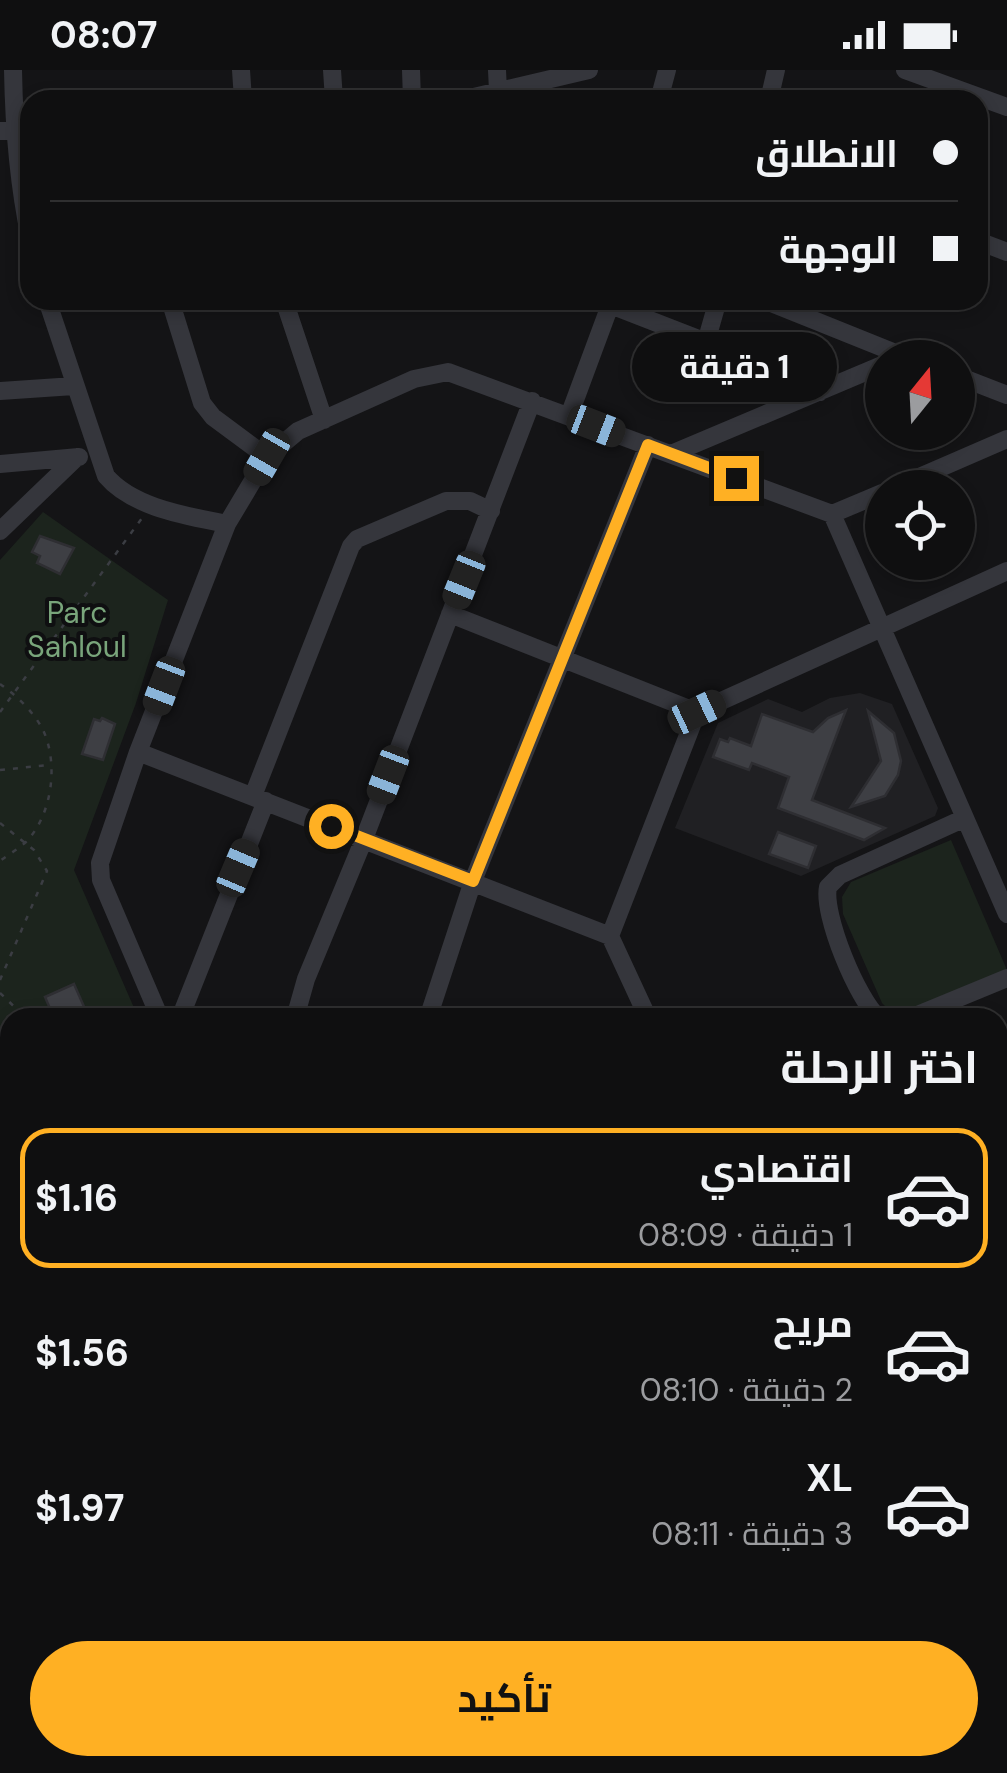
<!DOCTYPE html>
<html lang="ar">
<head>
<meta charset="utf-8">
<style>
	:root { --surface:#0f0f10; --page:#181819; --text:#f1f3f6; --muted:#9b9c9f; --line:#2f2f30; --accent:#ffb023 }
	body { margin:0; font-family:"DM Sans",Cairo,sans-serif; background:var(--page); color:var(--text); direction:rtl; height:100vh; display:flex; flex-direction:column; font-size:38px; white-space:nowrap }
	* { box-sizing:border-box; margin:0 }
	p { font-size:32px; color:var(--muted) }
	.icon { flex:none; width:55px; height:55px; fill:none; stroke:currentColor; stroke-width:2; stroke-linecap:round; stroke-linejoin:round }
	.map { position:relative; flex:1; overflow:hidden; direction:ltr }
	.details { position:absolute; left:0px; top:938px; width:1008px; height:768px; display:flex; flex-direction:column; background:var(--surface); border-radius:30px 30px 0 0; box-shadow:0 5px 15px #0003,0 0 0 2px var(--line); direction:rtl }
	.details>* { flex:none }
	.top-card { position:absolute; left:20px; top:20px; width:968px; height:220px; border-radius:30px; box-shadow:0 5px 15px #0003,0 0 0 2px var(--line); direction:rtl; display:grid; align-content:center; height:220px; padding:0 30px; background:var(--surface) }
	.needle { width:65px; rotate:18deg }
	.tools { position:absolute; left:865px; top:270px; display:grid; gap:20px }
	.tools a { display:grid; place-items:center; width:110px; height:110px; border-radius:50%; background:var(--surface); box-shadow:0 5px 15px #0003,0 0 0 2px var(--line); font-size:50px }
	.end { position:absolute; width:45px; height:45px; margin:-22px; border:12px solid #ffb023; background:#111; box-shadow:0 0 0 5px #111 }
	.from { border-radius:50% }
	.bubble { position:absolute; height:70px; border-radius:35px; background:var(--surface); box-shadow:0 5px 15px #0003,0 0 0 2px var(--line); font-size:32px; font-weight:700; line-height:70px; text-align:center; direction:rtl }
	.car { position:absolute; width:30px; height:60px; margin:-30px -15px; border-radius:12px; box-shadow:0 0 8px 2px #0007; background:linear-gradient(#222 24%,#8ab4d8 0 40%,#222 0 76%,#8ab4d8 0 86%,#222 0) }
	.top-card b { display:flex; align-items:center; gap:35px; height:95px; font-size:38px }
	.top-card b+b { border-top:2px solid var(--line) }
	.top-card i { width:25px; height:25px; background:var(--text) }
	ul { padding:0; list-style:none }
	li { display:flex; align-items:center; gap:30px; height:140px; margin:0 20px 15px; padding:0 10px; border:5px solid transparent; border-radius:30px }
	li div { flex:1 }
	li b { display:block; font-size:38px }
	li em { font-style:normal; font-weight:700 }
	li.current { border-color:var(--accent) }
	li>.icon { width:90px; height:90px; stroke-width:1.5 }
	h2 { padding:0 30px; font-size:45px; line-height:120px }
	.cta { display:flex; gap:20px; margin-top:auto; padding:20px 30px }
	.cta a { flex:1; height:115px; border-radius:60px; background:var(--accent); color:#111; font-size:40px; font-weight:700; line-height:115px; text-align:center }
	.status { display:flex; justify-content:space-between; align-items:center; height:70px; padding:0 50px; background:var(--surface); direction:ltr }
	.status svg { height:28px; fill:currentColor }
	.map>svg:first-child { display:block }
	.built { fill:#202023 }
	.green { fill:#1c241d }
	.lines { fill:none; stroke-linecap:round; stroke-linejoin:round }
	.river { stroke:#29343b; stroke-width:25 }
	.building { fill:#3e3f44; stroke:#2e2e32; stroke-width:2.5 }
	.path { stroke:#3b3d43; stroke-width:2.5; stroke-dasharray:5 8; stroke-linecap:butt }
	.minor { stroke:#35363c; stroke-width:18 }
	.major { stroke:#50535b; stroke-width:22 }
	.rail-casing { stroke:#474a51; stroke-width:8 }
	.rail { stroke:#0f0f11; stroke-width:4; stroke-dasharray:11; stroke-linecap:butt }
	.route { stroke:#ffb023; stroke-width:12 }
	.labels { text-anchor:middle; dominant-baseline:central; stroke-width:8; stroke-linejoin:round; paint-order:stroke }
	.park-label { font-size:30px; fill:#79a57b; stroke:#0f0f11 }
</style>
</head>
<body>
<div class="status"><b>08:07</b><svg viewBox="0 0 49 12"><path d="M0 12V9h3v3zM5 12V6h3v6zM10 12V3h3v9zM15 12V0h3v12zM26 1h20v11H26zM47 4h2v5h-2z"/></svg></div>
<div class="map">
<svg width="1007" height="1703" viewBox="0 0 1007 1703">
	<rect width="100%" height="100%" fill="#141416"/>
	<path class="built" d="M860 623 892 634 938 738 935 746 801 806 675 758 718 653 768 629 802 642 830 628Z"/>
	<path class="green" d="M43 442 168 530 136 633 74 800 138 947 10 948V1374L0 1368V490Z
		M951 770 1007 900 905 943 891 942 882 933 843 844 842 827 851 812Z"/>
	<g class="lines">
		<path class="river" d="M544 1695 578 1703"/>
	</g>
	<path class="building" d="M40 466 74 478 60 504 37 493 40 486 32 482Z
		M846 640 812 730 885 758 864 770 778 738 789 707 752 693 749 700 713 687 720 669 728 672 730 668 751 676 762 644 813 662 828 648Z
		M868 641 894 663 901 691 898 705 885 726 851 737 881 691Z
		M102 648 115 654 103 690 82 684 94 649 100 651Z
		M778 762 816 776 808 798 769 784Z
		M74 914 89 948H54L45 927Z"/>
	<g class="lines">
		<path class="path" d="M0 614C16 625 34 642 43 660 59 694 52 745 26 772 18 779 8 785 0 791
			M0 642 142 448
			M0 700 48 695
			M0 753 34 780 47 801 0 910
			M0 923 26 948
			M0 993 10 990
			M0 1034 10 1037
			M0 1188 10 1186
			M0 1280 3 1295 10 1296"/>
		<path class="minor" d="M13 0C14 57 18 112 30 168
			M241 0 243 30
			M332 0 334 30
			M411 0 412 30
			M497 0 498 21
			M905 0 1007 37
			M461 30 589 0
			M659 30 667 0
			M769 30 776 0
			M0 61H30
			M978 171 1007 182
			M47 230 106 406C133 438 188 446 227 454
			M170 230 202 333 213 347 267 387
			M284 230 324 350
			M598 230 706 272 718 230
			M764 230 908 288
			M706 272 820 322
			M958 306 1007 325
			M0 321 74 316
			M569 346 612 230
			M671 384 882 295
			M0 394 79 387
			M894 418 1007 369
			M832 444 1007 844
			M0 461 77 387
			M450 544 697 642 1007 501
			M138 682 610 866 648 948
			M253 726 351 476 357 469 446 431H470L491 441
			M610 866 697 642
			M160 948 101 810 100 793 138 682 227 454 267 387 298 361 414 309 448 302 832 444 882 423
			M180 948 266 731
			M295 948 306 909 364 769 532 331
			M428 948 473 811 648 375
			M879 948C858 931 822 844 828 817L840 805 965 748
			M910 948 1007 908
			M998 1139 1007 1135
			M998 1349 1007 1353
			M998 1480 1007 1484
			M998 1602 1007 1596"/>
		<path class="major" d="M0 1587 10 1590
			M0 1606 10 1610
			M210 1695 221 1703
			M241 1695 250 1703"/>
		<g class="rail-casing">
			<path id="rail" d="M14 1695 39 1703"/>
		</g>
		<use href="#rail" class="rail"/>
	</g>
	<g class="lines">
		<path class="route" d="M331 756 473 811 648 375 736 408"/>
	</g>
	<g class="labels">
		<g class="park-label">
			<text x="77" y="542">Parc<tspan x="77" dy="34">Sahloul</tspan></text>
		</g>
	</g>
</svg>
<div class="tools">
<a><svg class="needle" viewBox="-14 -14 28 28"><path d="M0-13l5 13h-10z" fill="#e53935"/><path d="M0 13l5-13h-10z" fill="#9b9c9f"/></svg></a>
<a><svg class="icon" aria-label="locate" viewBox="0 0 24 24"><circle cx="12" cy="12" r="6"/><path d="M12 2v4M12 18v4M2 12h4M18 12h4"/></svg></a>
</div>
<i class="end from" style="left:331px;top:756px"></i>
<i class="end" style="left:736px;top:408px"></i>
<div class="bubble" style="left:632px;top:262px;width:205px">1 دقيقة</div>
<i class="car" style="left:596px;top:356px;rotate:111deg"></i>
<i class="car" style="left:267px;top:387px;rotate:210deg"></i>
<i class="car" style="left:464px;top:510px;rotate:202deg"></i>
<i class="car" style="left:164px;top:616px;rotate:201deg"></i>
<i class="car" style="left:697px;top:642px;rotate:65deg"></i>
<i class="car" style="left:388px;top:705px;rotate:201deg"></i>
<i class="car" style="left:238px;top:798px;rotate:23deg"></i>
<div class="top-card">
<b><i class="from"></i>الانطلاق</b>
<b><i></i>الوجهة</b>
</div>
<section class="details">
<h2>اختر الرحلة</h2>
<ul>
<li class="current"><svg class="icon" aria-label="car" viewBox="0 0 24 24"><path d="M5 17H2v-5l4-1 3-4h7l3 4 3 1v5h-3M9 17h6M6 11h13"/><circle cx="7" cy="17" r="2"/><circle cx="17" cy="17" r="2"/></svg><div><b>اقتصادي</b><p>1 دقيقة · 08:09</p></div><em>$1.16</em></li>
<li><svg class="icon" aria-label="car" viewBox="0 0 24 24"><path d="M5 17H2v-5l4-1 3-4h7l3 4 3 1v5h-3M9 17h6M6 11h13"/><circle cx="7" cy="17" r="2"/><circle cx="17" cy="17" r="2"/></svg><div><b>مريح</b><p>2 دقيقة · 08:10</p></div><em>$1.56</em></li>
<li><svg class="icon" aria-label="car" viewBox="0 0 24 24"><path d="M5 17H2v-5l4-1 3-4h7l3 4 3 1v5h-3M9 17h6M6 11h13"/><circle cx="7" cy="17" r="2"/><circle cx="17" cy="17" r="2"/></svg><div><b>XL</b><p>3 دقيقة · 08:11</p></div><em>$1.97</em></li>
</ul>
<div class="cta"><a>تأكيد</a></div>
</section>
</div>
</body>
</html>
